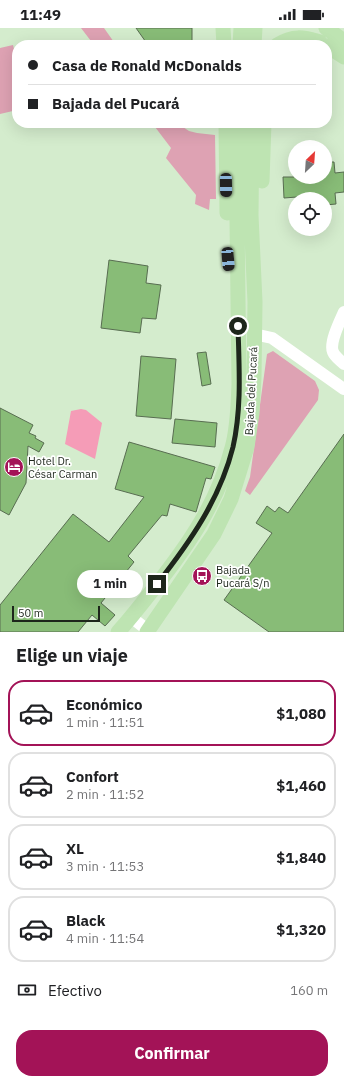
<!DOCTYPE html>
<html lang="es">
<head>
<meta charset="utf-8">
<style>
	:root { --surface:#fff; --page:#f2f2f2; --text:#202124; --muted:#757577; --line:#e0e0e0; --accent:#a31357 }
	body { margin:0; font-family:"IBM Plex Sans",sans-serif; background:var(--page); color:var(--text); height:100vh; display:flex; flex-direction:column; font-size:15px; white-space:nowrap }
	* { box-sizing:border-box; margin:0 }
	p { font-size:13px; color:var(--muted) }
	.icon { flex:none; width:22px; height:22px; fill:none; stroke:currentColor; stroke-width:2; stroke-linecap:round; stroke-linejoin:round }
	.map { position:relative; height:604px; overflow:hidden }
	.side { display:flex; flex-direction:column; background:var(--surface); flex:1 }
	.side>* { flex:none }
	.hud { position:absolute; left:12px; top:12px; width:320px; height:88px; border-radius:16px; box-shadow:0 4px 16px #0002; display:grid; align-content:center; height:88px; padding:0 16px; background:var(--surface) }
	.needle { width:26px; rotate:25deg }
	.buttons { position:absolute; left:288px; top:112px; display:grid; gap:8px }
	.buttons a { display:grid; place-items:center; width:44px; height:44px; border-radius:50%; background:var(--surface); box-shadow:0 4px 16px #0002; font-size:20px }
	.scale { position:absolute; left:12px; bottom:10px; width:88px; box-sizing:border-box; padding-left:4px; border:2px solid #1d261b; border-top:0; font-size:11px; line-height:14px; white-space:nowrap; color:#1d261b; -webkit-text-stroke:3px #fff; paint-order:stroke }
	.end { position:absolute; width:18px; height:18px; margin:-9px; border:5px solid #1d261b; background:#fff; box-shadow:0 0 0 2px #fff }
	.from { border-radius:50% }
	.bubble { position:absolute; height:28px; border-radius:14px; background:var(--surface); box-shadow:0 4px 16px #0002; font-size:13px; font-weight:800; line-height:28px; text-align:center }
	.car { position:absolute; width:12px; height:24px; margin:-12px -6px; border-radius:5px; box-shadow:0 0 3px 1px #0007; background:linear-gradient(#222 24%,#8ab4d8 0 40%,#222 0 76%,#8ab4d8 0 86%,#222 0) }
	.hud b { display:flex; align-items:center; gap:14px; height:38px; font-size:15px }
	.hud b+b { border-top:1px solid var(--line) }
	.hud i { width:10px; height:10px; background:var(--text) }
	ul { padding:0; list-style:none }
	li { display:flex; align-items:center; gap:12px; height:66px; margin:0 8px 6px; padding:0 8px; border:2px solid var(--line); border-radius:16px }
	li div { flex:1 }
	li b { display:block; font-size:15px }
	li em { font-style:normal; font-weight:800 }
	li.on { border-color:var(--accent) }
	li>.icon { width:36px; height:36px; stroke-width:1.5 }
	h2 { padding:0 16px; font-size:18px; line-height:48px }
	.pay { display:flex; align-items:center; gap:10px; height:44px; padding:0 16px; font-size:15px }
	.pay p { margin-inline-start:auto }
	.primary-button { display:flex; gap:8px; margin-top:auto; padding:8px 16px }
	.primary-button a { flex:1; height:46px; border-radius:16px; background:var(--accent); color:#fff; font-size:16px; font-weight:800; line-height:46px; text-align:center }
	.status { display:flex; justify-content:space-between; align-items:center; height:28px; padding:0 20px; background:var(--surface); direction:ltr }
	.status svg { height:11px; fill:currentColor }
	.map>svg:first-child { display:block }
	.green { fill:#dea2b3 }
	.water { fill:#f59cb7 }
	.building { fill:#88bc77; stroke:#586d51 }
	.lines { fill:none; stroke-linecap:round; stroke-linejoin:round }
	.minor { stroke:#fff; stroke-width:12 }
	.major { stroke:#bee4b2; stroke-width:15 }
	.route { stroke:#1d261b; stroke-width:5 }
	.labels { text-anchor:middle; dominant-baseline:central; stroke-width:3.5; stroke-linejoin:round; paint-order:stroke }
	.street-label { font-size:11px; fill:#1d261b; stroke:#fff }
	.poi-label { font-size:11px; fill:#1d261b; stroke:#fff; text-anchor:start }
</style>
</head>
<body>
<div class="status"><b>11:49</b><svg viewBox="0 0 49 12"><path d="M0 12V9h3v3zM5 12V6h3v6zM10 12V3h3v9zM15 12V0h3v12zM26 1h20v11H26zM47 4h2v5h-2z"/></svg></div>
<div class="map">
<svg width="344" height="604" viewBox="0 0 344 604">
	<rect width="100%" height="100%" fill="#d4eccd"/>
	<path class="green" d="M81 0H104L116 17H94Z
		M13 17 17 34V82L0 86V20Z
		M152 95H177L189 103 197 105 215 107 216 171H210L209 182 195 176 196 167 166 130 171 120Z
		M273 323 315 353 319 362 318 372 250 467 245 463 250 449 267 326Z"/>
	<path class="water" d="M81 381 86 382 102 395 95 431 65 416 71 383Z"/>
	<path class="building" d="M136 0H192V17H148Z
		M325 134H334L335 145 344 144V164L335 165 336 176 325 177V171H298L297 169 284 170 283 149H325Z
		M109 232 148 238 146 255 161 257 156 291 142 290 140 305 101 300Z
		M206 324 211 356 202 358 197 325Z
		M141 328 176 331 171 391 136 388Z
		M0 380 33 397 29 405 36 408 35 410 44 415 39 424 28 418 26 455 9 487 0 482Z
		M175 391 217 395 215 419 172 415Z
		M344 406V604H269L224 572 272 505 256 495 267 478 275 484 279 479 288 485Z
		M129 414 215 439 211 451 206 450 196 484 170 476 167 488 162 487 128 528 134 534 101 575 115 587 105 598 92 587 78 604H0V577L73 486 109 514 144 469 115 461Z"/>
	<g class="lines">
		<path class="minor" d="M344 284C340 293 329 315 333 324 335 329 340 332 344 336
			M254 306 272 310 344 361
			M131 589 150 604"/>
		<path class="major" d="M223 0 224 17
			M326 0 344 13
			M240 17 241 0
			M254 17 255 0
			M277 17C293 7 303 9 320 14
			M327 18 344 29
			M226 95 227 185
			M262 153 264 95
			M118 604C131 590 143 574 155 559 189 516 218 474 232 420 238 399 238 377 239 356L237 189 238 95
			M147 604 214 506 231 471 247 419 252 385 254 350 255 274 251 187 252 95"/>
	</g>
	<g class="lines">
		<path class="route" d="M157 556C190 514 220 471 233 419 242 379 239 338 238 298"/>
	</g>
	<defs>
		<g id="hotel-disc" transform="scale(1)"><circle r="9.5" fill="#a31357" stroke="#fff"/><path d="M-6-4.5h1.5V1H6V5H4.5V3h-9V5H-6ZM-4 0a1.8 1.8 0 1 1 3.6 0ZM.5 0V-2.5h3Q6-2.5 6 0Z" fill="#fff"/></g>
		<g id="bus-disc" transform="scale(1)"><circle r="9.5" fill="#a31357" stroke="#fff"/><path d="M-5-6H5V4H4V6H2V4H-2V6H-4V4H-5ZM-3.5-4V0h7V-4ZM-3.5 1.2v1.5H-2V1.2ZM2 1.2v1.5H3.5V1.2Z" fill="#fff"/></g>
	</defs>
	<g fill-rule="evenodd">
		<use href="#hotel-disc" x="14" y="439"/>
		<use href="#bus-disc" x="202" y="548"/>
	</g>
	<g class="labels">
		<g class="street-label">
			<text transform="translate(251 363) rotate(-87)">Bajada del Pucará</text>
		</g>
		<g class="poi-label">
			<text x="28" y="433">Hotel Dr.<tspan x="28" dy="13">César Carman</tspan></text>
			<text x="216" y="542">Bajada<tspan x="216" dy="13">Pucará S/n</tspan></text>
		</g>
	</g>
</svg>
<div class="buttons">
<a><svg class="needle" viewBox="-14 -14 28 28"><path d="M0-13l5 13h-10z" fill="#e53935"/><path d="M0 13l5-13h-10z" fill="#757577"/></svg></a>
<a><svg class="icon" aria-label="locate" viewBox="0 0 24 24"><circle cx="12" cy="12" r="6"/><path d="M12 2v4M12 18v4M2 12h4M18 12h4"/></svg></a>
</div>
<div class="scale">50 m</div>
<i class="end from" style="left:238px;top:298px"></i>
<i class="end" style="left:157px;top:556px"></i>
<div class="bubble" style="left:77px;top:542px;width:66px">1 min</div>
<i class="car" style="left:226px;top:157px;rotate:179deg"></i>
<i class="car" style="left:228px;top:231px;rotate:175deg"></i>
<div class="hud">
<b><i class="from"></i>Casa de Ronald McDonalds</b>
<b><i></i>Bajada del Pucará</b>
</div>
</div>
<section class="side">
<h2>Elige un viaje</h2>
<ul>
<li class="on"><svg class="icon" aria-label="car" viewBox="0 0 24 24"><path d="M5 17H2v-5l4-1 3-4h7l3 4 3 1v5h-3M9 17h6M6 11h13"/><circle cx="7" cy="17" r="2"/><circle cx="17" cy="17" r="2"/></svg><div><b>Económico</b><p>1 min · 11:51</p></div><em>$1,080</em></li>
<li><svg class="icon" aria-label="car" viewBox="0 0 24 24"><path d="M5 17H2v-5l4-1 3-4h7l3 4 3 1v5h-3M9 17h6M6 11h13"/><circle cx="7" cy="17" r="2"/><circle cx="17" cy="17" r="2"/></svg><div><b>Confort</b><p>2 min · 11:52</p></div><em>$1,460</em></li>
<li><svg class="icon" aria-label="car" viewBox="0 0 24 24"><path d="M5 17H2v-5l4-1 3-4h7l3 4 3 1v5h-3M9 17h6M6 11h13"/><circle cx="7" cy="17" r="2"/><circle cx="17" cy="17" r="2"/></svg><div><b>XL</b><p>3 min · 11:53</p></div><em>$1,840</em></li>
<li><svg class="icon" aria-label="car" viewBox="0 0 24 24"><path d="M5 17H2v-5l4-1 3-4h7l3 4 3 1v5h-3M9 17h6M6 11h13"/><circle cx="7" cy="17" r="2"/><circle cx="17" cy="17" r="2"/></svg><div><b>Black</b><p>4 min · 11:54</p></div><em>$1,320</em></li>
</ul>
<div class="pay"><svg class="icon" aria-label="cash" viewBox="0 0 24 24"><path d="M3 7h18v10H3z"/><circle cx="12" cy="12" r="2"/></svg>Efectivo<p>160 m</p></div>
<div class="primary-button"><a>Confirmar</a></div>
</section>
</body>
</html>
